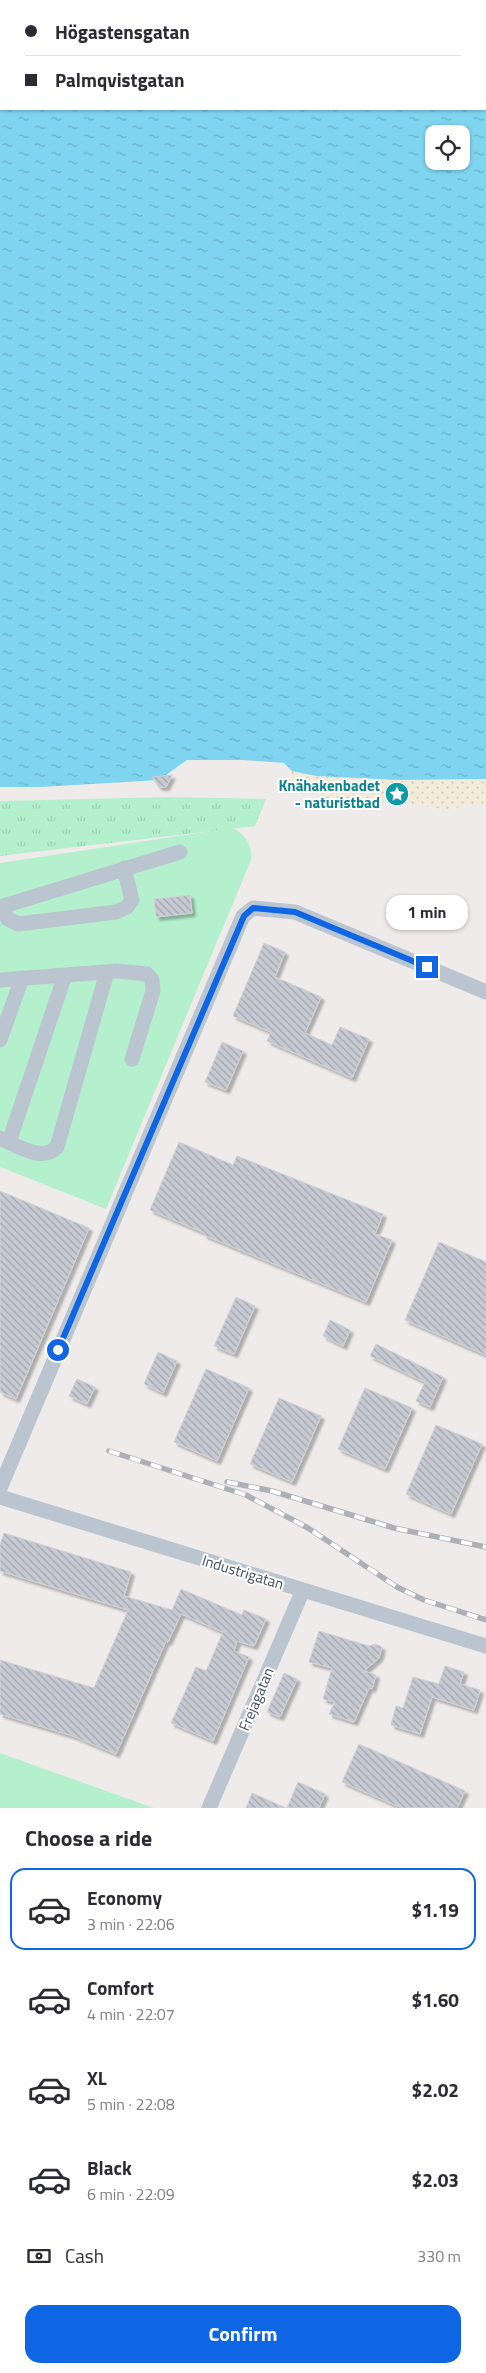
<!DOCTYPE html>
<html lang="en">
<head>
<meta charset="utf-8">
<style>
	:root { --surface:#fff; --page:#f7f7f7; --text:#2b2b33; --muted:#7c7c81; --line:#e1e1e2; --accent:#0e66e5 }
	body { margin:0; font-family:"Titillium Web",sans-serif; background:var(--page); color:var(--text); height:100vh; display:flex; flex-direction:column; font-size:19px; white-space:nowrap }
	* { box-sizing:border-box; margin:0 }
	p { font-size:16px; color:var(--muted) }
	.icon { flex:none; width:28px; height:28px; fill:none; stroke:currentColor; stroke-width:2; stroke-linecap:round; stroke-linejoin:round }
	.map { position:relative; height:1808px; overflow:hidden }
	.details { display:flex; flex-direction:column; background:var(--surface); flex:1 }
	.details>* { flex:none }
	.banner { position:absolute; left:0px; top:0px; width:486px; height:110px; box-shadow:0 1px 4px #0004; display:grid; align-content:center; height:110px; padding:0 25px; background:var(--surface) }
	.controls { position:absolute; left:425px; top:125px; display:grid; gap:10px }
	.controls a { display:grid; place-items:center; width:45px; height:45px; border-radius:10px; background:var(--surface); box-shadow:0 1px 4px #0004; font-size:25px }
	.end { position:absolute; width:22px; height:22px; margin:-11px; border:6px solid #0e66e5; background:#fff; box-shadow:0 0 0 2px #fff }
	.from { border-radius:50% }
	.bubble { position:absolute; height:35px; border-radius:15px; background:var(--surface); box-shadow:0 1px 4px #0004; font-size:16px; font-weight:700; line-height:35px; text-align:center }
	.banner b { display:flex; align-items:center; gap:18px; height:48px; font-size:19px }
	.banner b+b { border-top:1px solid var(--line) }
	.banner i { width:12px; height:12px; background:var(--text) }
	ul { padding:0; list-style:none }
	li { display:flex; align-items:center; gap:15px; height:82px; margin:0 10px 8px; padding:0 15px; border:2px solid transparent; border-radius:15px }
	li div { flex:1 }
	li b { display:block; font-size:19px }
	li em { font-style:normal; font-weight:700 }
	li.selected { border-color:var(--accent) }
	li>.icon { width:45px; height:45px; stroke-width:1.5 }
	h2 { padding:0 25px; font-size:22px; line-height:60px }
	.pay { display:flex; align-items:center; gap:12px; height:55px; padding:0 25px; font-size:19px }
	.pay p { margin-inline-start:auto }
	.cta { display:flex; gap:10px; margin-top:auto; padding:10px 25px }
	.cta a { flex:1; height:58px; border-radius:15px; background:var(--accent); color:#fff; font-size:20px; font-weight:700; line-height:58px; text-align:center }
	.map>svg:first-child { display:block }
	.grass { fill:url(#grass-tufts) }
	.sand { fill:url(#sand-dots) }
	.park { fill:#b5f0ce }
	.water { fill:url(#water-ripples); fill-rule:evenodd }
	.building { fill:url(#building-back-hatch); stroke:#cfd1d8; filter:url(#shadow) }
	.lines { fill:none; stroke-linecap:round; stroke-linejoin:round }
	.minor { stroke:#bbc5cf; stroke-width:15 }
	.rail-casing { stroke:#adb0b7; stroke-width:5.5 }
	.rail { stroke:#fff; stroke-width:4; stroke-dasharray:11; stroke-linecap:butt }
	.route { stroke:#0e66e5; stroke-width:6 }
	.labels { text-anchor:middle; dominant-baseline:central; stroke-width:4; stroke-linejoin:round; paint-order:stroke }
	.culture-label { font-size:15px; font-weight:bold; fill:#0d838f; stroke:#fff; text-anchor:end }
	.street-label { font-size:15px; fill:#434e5a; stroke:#fff }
</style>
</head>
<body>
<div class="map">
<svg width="486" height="1808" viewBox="0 0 486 1808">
	<defs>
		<pattern id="grass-tufts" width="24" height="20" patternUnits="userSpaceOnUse" patternTransform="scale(1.25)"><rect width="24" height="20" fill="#b5f0ce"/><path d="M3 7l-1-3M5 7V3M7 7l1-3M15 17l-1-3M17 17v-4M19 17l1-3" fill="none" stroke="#9dcfb3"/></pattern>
		<pattern id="sand-dots" width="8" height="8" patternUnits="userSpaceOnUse" patternTransform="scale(1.25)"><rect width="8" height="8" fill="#f2ebda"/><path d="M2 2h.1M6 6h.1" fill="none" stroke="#d1cbbd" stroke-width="1.8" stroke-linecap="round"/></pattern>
		<pattern id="water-ripples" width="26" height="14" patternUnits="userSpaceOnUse" patternTransform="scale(1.25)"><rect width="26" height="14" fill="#7fd5f0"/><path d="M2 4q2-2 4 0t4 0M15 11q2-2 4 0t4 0" fill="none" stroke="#6aafc5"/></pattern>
		<pattern id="building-back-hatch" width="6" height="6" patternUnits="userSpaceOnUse" patternTransform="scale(1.25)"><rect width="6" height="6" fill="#c7cad2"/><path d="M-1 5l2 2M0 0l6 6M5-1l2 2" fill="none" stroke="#a3a6ad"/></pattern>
		<filter id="shadow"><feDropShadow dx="3.5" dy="3.5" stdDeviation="1" flood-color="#0004"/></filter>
	</defs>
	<rect width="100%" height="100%" fill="#efebeb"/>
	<path class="grass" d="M170 797 266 799 255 826 0 856V801Z"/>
	<path class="sand" d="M292 771C356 783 422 780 486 779V805L470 804 449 810 399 803 326 798 289 790Z"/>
	<path class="park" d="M231 828C244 831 253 847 251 860L106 1209 0 1167V863Z
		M0 1753 154 1808H0Z"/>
	<path class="water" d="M0 0H486V779L396 780 316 776 292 771 284 763 244 760H187L159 780 41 787H0ZM1 1H485V109H1ZM434 134H461V161H434Z"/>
	<path class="building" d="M172 775 166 787H159L152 777Z
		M190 895 192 913 156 917 154 899Z
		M264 943 285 952 275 977 321 997 305 1033 332 1045 340 1027 369 1039 352 1078 267 1041 271 1032 233 1016Z
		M222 1042 243 1051 226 1090 205 1082Z
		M179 1142 233 1165 237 1156 383 1214 375 1234 392 1240 366 1302 204 1235 205 1233 150 1210Z
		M0 1191 89 1228 16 1399 0 1392Z
		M439 1242 486 1262V1355L405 1320Z
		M236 1297 255 1306 234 1354 214 1346Z
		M330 1320 350 1330 343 1346 323 1336Z
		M376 1344 443 1377 430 1407 416 1401 425 1382 370 1356Z
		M158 1352 177 1361 163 1393 144 1384Z
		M206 1369 249 1388 217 1461 174 1442Z
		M77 1379 95 1387 87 1404 69 1396Z
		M365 1388 412 1408 385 1469 338 1449Z
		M279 1398 321 1416 292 1482 250 1464Z
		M436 1425 482 1444 451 1514 406 1494Z
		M4 1533 131 1572 124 1596 172 1610 181 1589 242 1615 244 1610 266 1619 254 1646 237 1641 234 1651 249 1657 213 1741 171 1723 196 1667 206 1671 223 1632 181 1614 168 1642 166 1641 116 1754 73 1736 0 1714V1660L94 1688 128 1610 0 1571V1545Z
		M319 1631 369 1646 375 1644 382 1647 379 1658 364 1671 376 1675 372 1689 369 1688 354 1722 329 1714 335 1702 323 1699 332 1668 309 1662Z
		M445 1666 464 1672 460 1684 480 1690 474 1710 432 1697 420 1734 391 1725 396 1706 403 1708 413 1677 439 1684Z
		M284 1673 297 1679 280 1717 267 1712Z
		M359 1744 465 1791 457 1808H402L342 1782Z
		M298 1782 325 1794 319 1808H287Z
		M252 1793 286 1808H246Z"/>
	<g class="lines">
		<path class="minor" d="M0 907 180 852
			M0 907 8 919 18 924 116 912 127 907 132 900 124 868
			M0 980 117 971 147 974 152 980 153 991 132 1059
			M0 1040 22 978
			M0 1138C16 1145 42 1163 57 1147L107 972
			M9 1142 65 975
			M0 1488 243 916 253 908 295 912 486 992
			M0 1497 486 1646
			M209 1808 303 1590"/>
		<g class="rail-casing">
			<path id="rail" d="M109 1451 246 1495 308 1528 397 1587 424 1600 486 1620
				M227 1482 272 1491 394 1528 486 1547"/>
		</g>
		<use href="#rail" class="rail"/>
	</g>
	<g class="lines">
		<path class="route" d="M58 1350 244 916 253 908 295 912 427 967"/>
	</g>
	<defs>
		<g id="sight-disc" transform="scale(1.25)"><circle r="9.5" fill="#0f9aa8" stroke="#fff"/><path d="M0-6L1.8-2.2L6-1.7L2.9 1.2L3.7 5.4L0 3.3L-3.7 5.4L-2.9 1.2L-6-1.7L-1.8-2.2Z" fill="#fff"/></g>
	</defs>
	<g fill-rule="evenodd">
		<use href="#sight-disc" x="397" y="794"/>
	</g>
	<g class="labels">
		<g class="culture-label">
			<text x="380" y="785">Knähakenbadet<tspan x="380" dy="17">- naturistbad</tspan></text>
		</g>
		<g class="street-label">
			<text transform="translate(243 1572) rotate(17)">Industrigatan</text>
			<text transform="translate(256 1699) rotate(-67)">Frejagatan</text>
		</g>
	</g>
</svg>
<div class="controls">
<a><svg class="icon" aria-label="locate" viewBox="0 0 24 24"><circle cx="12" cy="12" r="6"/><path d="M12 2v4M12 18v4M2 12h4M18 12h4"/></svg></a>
</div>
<i class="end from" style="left:58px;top:1350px"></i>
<i class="end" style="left:427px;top:967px"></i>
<div class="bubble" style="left:386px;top:895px;width:82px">1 min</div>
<div class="banner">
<b><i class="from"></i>Högastensgatan</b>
<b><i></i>Palmqvistgatan</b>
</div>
</div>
<section class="details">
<h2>Choose a ride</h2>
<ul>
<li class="selected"><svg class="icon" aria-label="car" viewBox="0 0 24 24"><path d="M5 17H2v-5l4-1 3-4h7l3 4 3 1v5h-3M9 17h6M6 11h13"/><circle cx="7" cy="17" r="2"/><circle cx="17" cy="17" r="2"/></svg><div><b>Economy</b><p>3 min · 22:06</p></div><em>$1.19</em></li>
<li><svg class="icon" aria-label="car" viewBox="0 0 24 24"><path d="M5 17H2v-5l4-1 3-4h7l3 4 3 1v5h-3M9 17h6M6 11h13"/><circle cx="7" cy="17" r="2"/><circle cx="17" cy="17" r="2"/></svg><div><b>Comfort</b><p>4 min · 22:07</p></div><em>$1.60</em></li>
<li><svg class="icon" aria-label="car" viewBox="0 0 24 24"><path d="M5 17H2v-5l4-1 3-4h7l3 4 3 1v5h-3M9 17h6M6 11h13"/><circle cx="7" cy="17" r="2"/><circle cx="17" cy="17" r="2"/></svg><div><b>XL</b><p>5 min · 22:08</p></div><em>$2.02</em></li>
<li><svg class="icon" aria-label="car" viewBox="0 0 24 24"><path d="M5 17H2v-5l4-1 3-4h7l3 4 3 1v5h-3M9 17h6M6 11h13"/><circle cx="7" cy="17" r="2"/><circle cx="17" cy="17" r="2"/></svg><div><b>Black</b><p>6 min · 22:09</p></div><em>$2.03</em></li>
</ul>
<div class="pay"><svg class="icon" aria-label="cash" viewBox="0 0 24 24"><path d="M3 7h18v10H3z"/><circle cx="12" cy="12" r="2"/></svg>Cash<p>330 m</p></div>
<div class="cta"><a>Confirm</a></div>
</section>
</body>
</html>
